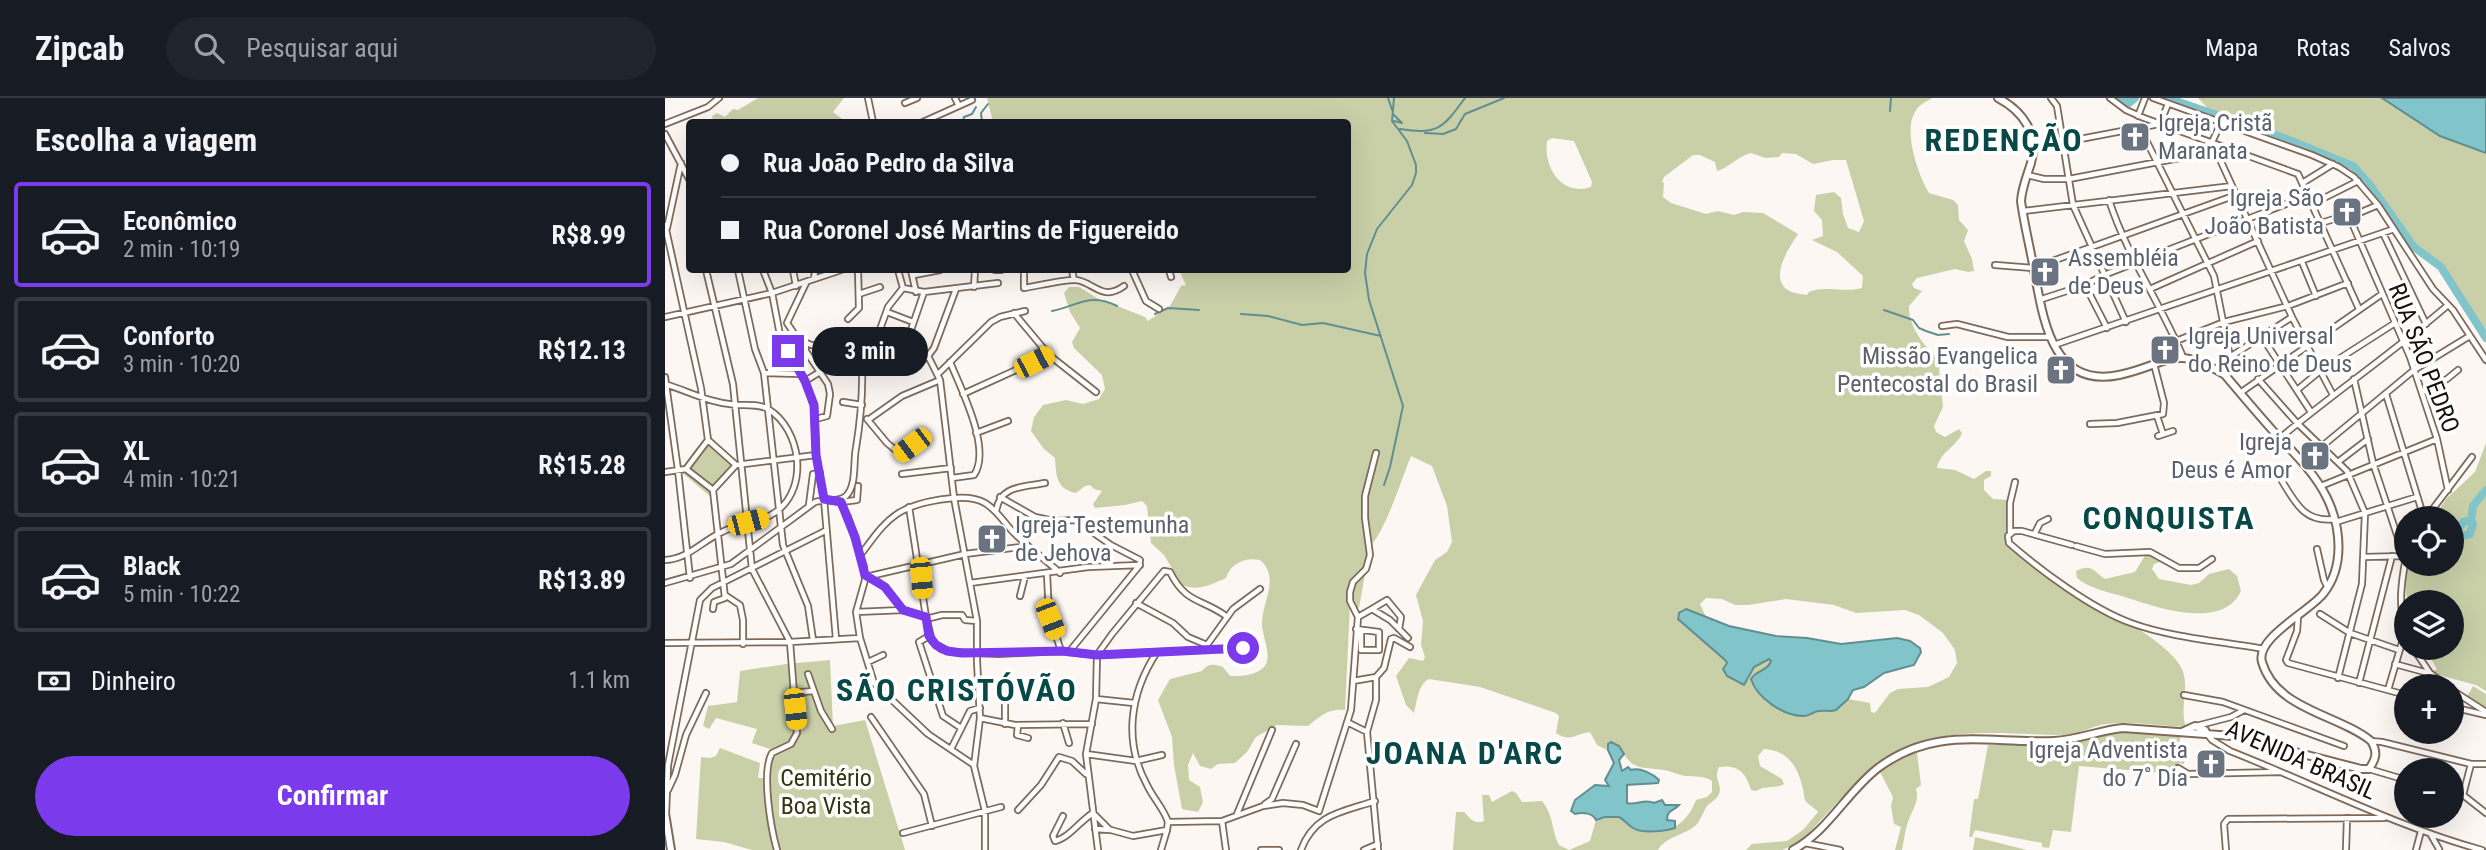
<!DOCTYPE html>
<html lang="pt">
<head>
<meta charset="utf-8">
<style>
	:root { --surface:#171b24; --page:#20242c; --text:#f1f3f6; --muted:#9ea1a6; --line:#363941; --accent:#7c3aed }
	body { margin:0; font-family:"Roboto Condensed",sans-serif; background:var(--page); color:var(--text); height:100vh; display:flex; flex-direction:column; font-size:26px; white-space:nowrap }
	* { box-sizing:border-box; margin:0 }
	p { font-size:23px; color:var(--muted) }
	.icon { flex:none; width:38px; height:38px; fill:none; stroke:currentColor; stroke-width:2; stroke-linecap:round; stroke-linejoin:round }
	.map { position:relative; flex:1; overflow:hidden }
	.details { display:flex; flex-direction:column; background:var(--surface); width:665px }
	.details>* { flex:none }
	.top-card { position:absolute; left:21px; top:21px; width:665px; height:154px; border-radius:7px; box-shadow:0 7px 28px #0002; display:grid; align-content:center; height:154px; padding:0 35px; background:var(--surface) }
	.controls { position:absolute; left:1729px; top:408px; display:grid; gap:14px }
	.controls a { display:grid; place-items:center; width:70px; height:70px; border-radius:50%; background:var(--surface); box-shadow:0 7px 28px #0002; font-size:35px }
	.end { position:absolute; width:32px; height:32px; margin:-16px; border:9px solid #7c3aed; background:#fff; box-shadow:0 0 0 4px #fff }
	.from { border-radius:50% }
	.bubble { position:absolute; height:49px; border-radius:24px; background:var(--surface); box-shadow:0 7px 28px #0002; font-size:23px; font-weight:700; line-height:49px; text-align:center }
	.car { position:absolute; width:21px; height:42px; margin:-21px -10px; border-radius:9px; box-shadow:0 0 5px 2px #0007; background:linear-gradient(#f5c518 24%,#345 0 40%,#f5c518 0 76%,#345 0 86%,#f5c518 0) }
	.top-card b { display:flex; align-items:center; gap:24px; height:66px; font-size:26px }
	.top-card b+b { border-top:2px solid var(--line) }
	.top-card i { width:18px; height:18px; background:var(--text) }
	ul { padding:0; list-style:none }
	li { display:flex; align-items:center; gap:21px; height:105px; margin:0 14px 10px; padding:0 21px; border:4px solid var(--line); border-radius:7px }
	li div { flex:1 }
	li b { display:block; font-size:26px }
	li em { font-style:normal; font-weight:700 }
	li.selected { border-color:var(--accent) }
	li>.icon { width:63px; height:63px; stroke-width:1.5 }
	h2 { padding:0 35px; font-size:32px; line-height:84px }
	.pay { display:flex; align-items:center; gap:18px; height:77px; padding:0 35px; font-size:26px }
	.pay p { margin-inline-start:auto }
	.cta { display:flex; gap:14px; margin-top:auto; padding:14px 35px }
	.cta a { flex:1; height:80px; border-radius:42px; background:var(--accent); color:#fff; font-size:28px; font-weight:700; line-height:80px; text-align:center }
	header { display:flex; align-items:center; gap:42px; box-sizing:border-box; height:98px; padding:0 35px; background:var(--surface); border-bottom:2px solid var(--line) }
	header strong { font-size:33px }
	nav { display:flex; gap:38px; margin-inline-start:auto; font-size:24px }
	.search { width:490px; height:63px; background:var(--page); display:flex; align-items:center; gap:18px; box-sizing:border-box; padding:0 24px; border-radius:38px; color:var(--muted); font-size:26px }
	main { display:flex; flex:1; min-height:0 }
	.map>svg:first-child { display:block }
	.green { fill:#c9d0a8; fill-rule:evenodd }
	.water { fill:#81c5ca; stroke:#618e90; stroke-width:2 }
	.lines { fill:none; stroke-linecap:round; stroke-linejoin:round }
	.stream { stroke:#618e90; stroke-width:2 }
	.river { stroke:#81c5ca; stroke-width:8 }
	.minor-casing { stroke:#7f6a59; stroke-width:8 }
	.secondary-casing { stroke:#7f6a59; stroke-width:10 }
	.minor { stroke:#fff; stroke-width:4.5 }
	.secondary { stroke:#fff; stroke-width:6 }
	.route { stroke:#7c3aed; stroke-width:9 }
	.labels { text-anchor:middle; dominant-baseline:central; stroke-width:7; stroke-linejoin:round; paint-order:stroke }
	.worship-label { font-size:24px; fill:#5b616d; stroke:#fff; text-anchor:start }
	.street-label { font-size:24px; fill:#170f09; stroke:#fff }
	.park-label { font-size:24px; fill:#32360f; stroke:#fff }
	.district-label { font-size:32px; font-weight:bold; letter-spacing:2px; fill:#084947; stroke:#fff }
</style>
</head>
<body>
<header>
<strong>Zipcab</strong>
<div class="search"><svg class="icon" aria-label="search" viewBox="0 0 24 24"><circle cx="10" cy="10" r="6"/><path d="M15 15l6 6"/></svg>Pesquisar aqui</div>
<nav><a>Mapa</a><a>Rotas</a><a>Salvos</a></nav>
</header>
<main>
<section class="details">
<h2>Escolha a viagem</h2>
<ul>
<li class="selected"><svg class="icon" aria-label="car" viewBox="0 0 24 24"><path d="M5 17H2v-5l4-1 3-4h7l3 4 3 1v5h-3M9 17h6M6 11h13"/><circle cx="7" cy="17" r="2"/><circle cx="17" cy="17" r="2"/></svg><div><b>Econômico</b><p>2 min · 10:19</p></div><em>R$8.99</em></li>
<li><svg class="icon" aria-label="car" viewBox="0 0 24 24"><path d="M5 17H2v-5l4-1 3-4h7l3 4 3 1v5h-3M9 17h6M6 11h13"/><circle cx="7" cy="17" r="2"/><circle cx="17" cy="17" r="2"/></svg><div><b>Conforto</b><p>3 min · 10:20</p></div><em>R$12.13</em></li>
<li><svg class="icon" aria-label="car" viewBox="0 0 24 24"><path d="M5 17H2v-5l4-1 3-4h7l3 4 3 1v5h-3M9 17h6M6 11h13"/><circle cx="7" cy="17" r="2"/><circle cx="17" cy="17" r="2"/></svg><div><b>XL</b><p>4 min · 10:21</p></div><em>R$15.28</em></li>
<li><svg class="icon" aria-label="car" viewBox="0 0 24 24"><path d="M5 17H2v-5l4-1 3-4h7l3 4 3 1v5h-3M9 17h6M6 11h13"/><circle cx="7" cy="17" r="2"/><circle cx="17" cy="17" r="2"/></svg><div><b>Black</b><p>5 min · 10:22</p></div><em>R$13.89</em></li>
</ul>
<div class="pay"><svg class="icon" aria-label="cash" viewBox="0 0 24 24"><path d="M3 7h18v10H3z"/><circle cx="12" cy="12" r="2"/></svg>Dinheiro<p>1.1 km</p></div>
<div class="cta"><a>Confirmar</a></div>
</section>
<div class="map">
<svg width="1821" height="752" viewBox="0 0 1821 752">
	<rect width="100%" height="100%" fill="#fcf7f3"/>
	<path class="green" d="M93 0H179L168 14 181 24H44L48 22 47 18 52 15 60 19 68 11 73 12Z
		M322 0H1267C1261 4 1253 7 1250 14 1238 33 1253 77 1264 95L1288 102 1293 107 1294 122 1303 132 1299 143 1307 161 1309 173 1303 174 1290 171 1252 180 1247 186 1249 190 1257 193 1244 208C1243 230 1262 251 1278 266L1274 271 1278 309 1269 328 1271 334 1280 339 1294 331 1297 335C1291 350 1276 352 1272 370L1290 372 1309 381 1321 373H1326V378L1319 382V392L1328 401 1344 402C1345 418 1340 432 1343 449 1360 461 1378 474 1396 485 1425 503 1504 542 1517 571 1525 590 1514 611 1521 629 1495 628 1468 623 1441 626 1427 628 1413 637 1400 637 1343 637 1283 626 1231 655 1192 676 1165 716 1133 745L1117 752H1081L1087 746 1122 743 1138 732 1153 714C1150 710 1142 706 1140 702 1139 699 1139 695 1138 691 1133 669 1123 652 1099 651L1093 658 1095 668 1117 681 1119 686C1111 691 1100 687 1091 693L1086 692C1081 675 1073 666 1054 669 1048 682 1058 687 1054 696 1052 701 1046 704 1042 708 1038 714 1036 722 1031 727 1019 738 1001 738 993 752H788L791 714H799C805 720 809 727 819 723L817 697H824L827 704 847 693 851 695 857 704 877 703C889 718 886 731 894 747L904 752 925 743 931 722C939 721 946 717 954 719 959 720 963 725 968 727 996 741 1020 731 1031 702L1042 699 1047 694V683C1037 677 1031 679 1020 678 1013 677 1006 673 999 672 973 669 967 672 954 648L943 649 942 652 932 647 925 634C912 635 905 645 891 635L894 618 891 615 815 589 764 581C753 586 752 604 749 615L741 607 731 578 744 560 758 563 760 559 756 547 758 523 751 497 770 462 782 454 787 444 782 408 767 368 746 358C737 380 720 434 705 448L694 510 685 507 680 612C664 610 655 618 643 628L612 627 591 639 582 654 570 665 553 666 546 671 535 668 528 655 523 667 524 682 535 689 538 704 533 714 517 711 509 667 507 639 493 602 505 581 537 573C543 565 549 566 558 569L565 578C575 578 588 578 597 571 610 560 596 538 597 524 598 502 615 479 595 462 580 459 566 465 561 480 547 486 533 494 517 487L499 457 486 445 482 408 477 403 460 407 430 410 428 406 437 393 429 391 425 387 420 388 411 395C391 391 391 377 390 360L379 351 366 333 369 319 378 307 401 302 418 306 434 301 440 291 437 277 409 250 407 244 415 230 405 214 399 195 404 189H414L432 200 480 219 483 223 505 208 516 188 521 187 514 172H682V24H328ZM887 40 909 43 927 84 926 89C896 99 878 68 882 43ZM1086 55 1100 60 1114 59 1117 55 1131 56 1148 66 1168 62H1181L1199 123 1194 134 1183 130 1178 116 1176 100 1169 94 1151 97 1149 113 1157 122 1158 138 1147 142 1172 154 1198 178 1197 190C1179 195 1160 187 1144 194L1142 197C1136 196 1126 195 1121 191 1105 176 1125 149 1133 136L1098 115 1078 114 1069 117 1053 113 1041 116 1006 105 998 99 999 85 997 84 999 79 1028 57H1035L1050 64 1052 73C1064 70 1071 59 1086 55ZM1041 500 1057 501 1070 507H1083L1121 501 1169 507 1191 515 1240 512 1254 517 1278 535 1290 552 1292 565 1284 579 1263 589 1233 591 1225 595 1210 615 1206 614 1205 605 1183 601 1175 609 1134 618 1102 603 1097 572 1104 569 1106 563 1103 561C1093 565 1085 569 1084 581L1073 585 1062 578 1060 562 1013 522 1012 518 1027 513 1041 519 1035 506Z
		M1533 0H1717L1775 38 1821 55V240L1783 181 1750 146 1710 88 1693 74 1645 53 1552 20Z
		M43 341 73 367 46 399 15 373 30 352Z
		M1821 345V593L1811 587 1770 576 1769 573 1772 571 1760 550H1787V504H1742L1740 480 1743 471 1757 468 1759 466H1787V420H1769L1781 401 1810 374Z
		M1481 456 1495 464 1489 466 1487 471 1494 481 1526 487 1534 485 1544 476 1564 471 1572 478 1576 493C1557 534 1488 508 1457 498 1442 494 1424 490 1412 480L1411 473C1427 465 1428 473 1440 481L1470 474Z
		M165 562 168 628 200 622 240 752H87L59 744 31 741 36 659 45 660 51 658 55 650 95 665 93 680H104L107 658 105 651 87 645 92 631 51 620 44 631 38 628 43 608 72 604 75 573 121 566Z
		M1808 588 1821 596V611L1802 599Z
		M1461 631 1516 637 1514 645 1520 646 1519 666 1514 665 1511 676 1414 668 1406 734 1388 732 1384 750 1377 749V745L1310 732 1307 739H1304L1309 701H1313L1323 647H1365L1379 654H1384L1394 645Z
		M1252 654 1256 687 1251 691C1255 703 1247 712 1243 724 1240 732 1239 743 1237 752H1230L1236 729 1229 726 1226 708 1228 699 1215 674 1237 659Z
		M1310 739 1362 752H1308Z"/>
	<path class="water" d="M1717 0H1821V55L1775 38Z
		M1021 511 1064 528 1111 538 1142 540 1176 546 1232 540 1245 543 1255 550 1256 554 1249 567 1219 575 1199 589 1188 592 1183 601 1171 612C1165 614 1160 612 1154 613 1149 613 1145 618 1139 618 1118 618 1092 600 1086 581 1091 572 1103 573 1106 563L1104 561 1089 569 1079 587 1062 578 1058 571 1062 565 1060 562 1013 521 1014 515Z
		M946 644 954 648 959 656 954 662 957 673 963 669 966 672C975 669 988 676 994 682L993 685C982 686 973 686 962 687V705C971 708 979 700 989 705L997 702 1000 707H1014C1009 713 1002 711 1002 722L1010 723V730C1001 733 977 736 968 730 963 727 960 722 954 719H940L931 722C928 715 918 714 910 716L906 713 910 702 930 687 944 688 940 682 949 665 943 652V646Z"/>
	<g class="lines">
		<path class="stream" d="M723 0 727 12
			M1225 13 1226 0
			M729 23 737 25 729 17
			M293 24H298L299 19 307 16 311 9
			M317 24 316 15 323 6
			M735 31C773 37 778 30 800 0
			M760 35 778 36 791 31 800 16 839 0
			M1219 212 1248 222 1254 230 1261 233 1273 237 1284 236
			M387 213C412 208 425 194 452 208
			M490 216 503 210 534 212
			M576 216 603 218 637 227 658 225 716 238
			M719 387 725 369 738 308 704 202 700 175 702 156 712 131 747 87 751 75V67L742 43 727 23 729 0"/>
		<path class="river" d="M1454 0 1464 5 1470 0
			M1502 0 1619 40 1688 68 1705 87 1749 149 1776 169 1821 240
			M1787 431 1795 429 1798 424 1806 422 1808 408 1821 392
			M1787 440 1805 436 1808 426 1806 421"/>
		<g class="minor-casing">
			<path id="minor" d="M203 0 208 24
				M290 0 294 8
				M1386 0 1392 8 1408 107 1461 224
				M1445 0 1461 12 1479 20 1633 76 1694 211
				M1488 0 1647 57 1674 69 1689 79 1713 107 1768 191 1788 212 1821 262
				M240 5 252 0
				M1473 18 1480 0
				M258 24 307 2
				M0 26 43 9 54 0
				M1495 26 1503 6
				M1475 30 1549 178 1565 259
				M0 36 24 81
				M1547 44 1627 219 1668 297
				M1547 44 1556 25
				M1368 50 1494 26
				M1362 77 1379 81H1404L1551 53
				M1639 84 1668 66
				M1444 102C1462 158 1496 206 1518 259
				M1647 106 1693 83
				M1358 113 1567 88
				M1694 115 1713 107
				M1656 125 1669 121
				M1687 125 1745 259 1772 341 1783 392
				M0 127 36 290 43 342
				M2 130 16 65
				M1718 135 1761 226
				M1637 164 1651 198
				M1330 167 1368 170 1571 97
				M41 172 68 286 87 471 125 544 132 635 126 646 107 655C96 674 106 731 112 752
				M73 172 90 251 99 275 118 447 143 508 148 542
				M98 172 107 195 115 237 140 283 149 308 151 357 159 401 171 541
				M128 172 131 188
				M233 172 238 190
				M246 172 251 194
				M330 172H336
				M359 172V190C372 188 400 181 411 182 429 184 437 204 459 188
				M407 172 409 182
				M467 172 481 203 494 211
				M504 172 506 179
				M249 177 275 172
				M149 181 150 172
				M141 185 122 225 163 286 165 296 162 318 151 321
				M1420 187 1442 230
				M309 189 310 172
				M238 190 259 194 333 185
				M1485 191 1593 143
				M194 196 215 189
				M1374 202 1420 187 1439 177 1644 97
				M222 214 248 224
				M349 215 384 257 431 294
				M0 219 107 195 176 172
				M183 221 194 210 193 172
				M1277 228 1292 226 1343 239H1384
				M1597 239 1646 314
				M134 242 179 260 242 274 263 258 269 250 291 191
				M1511 243 1559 224 1623 208 1683 185
				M1389 247 1729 131
				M263 258 275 282 289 400 312 523V563L315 620 309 668 320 713V752
				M285 264C296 291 327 351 309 377L287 380
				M203 265 223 209 238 190
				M232 273 259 194
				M99 275 136 276
				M273 276 326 224 335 219 360 213
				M1560 277 1565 259 1627 219
				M0 279 13 372 25 480
				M1593 281 1632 325 1682 373 1700 415 1697 486 1673 580
				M1689 281 1708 365 1739 458
				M140 283 178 260
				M0 286C25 294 45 305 71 307 81 307 95 306 103 311 136 331 144 389 112 413 97 425 74 425 57 434 37 443 23 461 0 462
				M1632 292 1655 273 1730 225
				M1757 294 1782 281 1793 272
				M1575 295 1717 196
				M298 296 384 257
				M1721 296 1759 420
				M178 304 197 307
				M1492 318 1498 336
				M202 321 222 345 240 360
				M203 322 237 298 275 282
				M1425 326 1452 325 1498 316 1499 305 1489 266
				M311 335 343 323
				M1493 338 1508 333
				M1615 340C1670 294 1729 254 1783 207
				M43 342 71 367 48 392 21 371Z
				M235 356 260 337
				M1638 364 1749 272 1803 239
				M1673 364 1703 341
				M71 367 151 357
				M0 374 21 371
				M237 376 286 370
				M1617 383C1631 406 1640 425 1670 421
				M1656 388 1772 341
				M48 392 60 500 49 504 48 511
				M335 399 370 419 389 423 410 422 446 447 475 462 474 468 404 554
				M174 402 183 419 199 469 200 482 191 514 195 540 209 585 263 636 309 667
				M176 404 192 402 193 388
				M144 407 148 376 155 375
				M244 409 261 519
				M331 414C334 387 359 389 380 385
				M1761 420 1807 359
				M1671 424 1752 399
				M1345 434V405L1350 384
				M1370 435 1375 425 1383 421
				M1407 447 1357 433H1349L1343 438 1344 445C1375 472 1427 511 1466 525 1507 540 1555 543 1598 551
				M1411 448 1440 456 1485 454 1514 470H1534L1547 461
				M1652 451 1659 482 1663 490
				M196 456C207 442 217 426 232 416 250 404 301 393 320 405 333 413 340 426 350 436 364 450 380 461 395 475
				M1699 459 1740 458
				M1741 459C1736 486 1733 508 1741 535
				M382 476 384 516 396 553
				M205 478 300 456 363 448
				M206 479 220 489 238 512 261 519 267 543 276 551 288 554 334 556 396 553 432 557 578 550
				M0 485 66 466 150 404C161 401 173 405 181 398 192 387 188 364 191 350 196 320 198 295 197 264
				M305 485 423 469 475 467
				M60 497 75 507 78 522V546
				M355 498 360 478
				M471 505 508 525 523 539 542 547 540 552
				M707 511 722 502 736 519 734 531
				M191 514 238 512
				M1655 516 1685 535 1734 552
				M693 519 707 511 725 522 743 540
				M1633 519 1632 533 1621 562 1623 565 1741 597
				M261 521 277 517H297L300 522 312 523
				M691 531 714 534V552H696V532
				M264 538 254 544 278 618 296 630
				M0 545 125 544 195 540
				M542 547 568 511 595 491
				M1748 550 1765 575 1782 588
				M492 554C465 595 458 643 482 687 488 700 499 711 503 724
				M203 564 218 557
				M1730 566 1763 575
				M143 576 156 613 167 631
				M688 583 711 579
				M1694 585 1727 458
				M1723 592 1740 534
				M1787 592 1821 614
				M128 595 148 593
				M1519 597 1558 604 1679 648
				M431 601 469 605
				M1787 609 1821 617
				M206 619 259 696 267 728
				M315 620 350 627 427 626
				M682 624 702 634
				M398 625 404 645
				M340 626V596
				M353 627 352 637 363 640
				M1531 628 1566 619 1579 612
				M1543 637 1547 642 1565 653C1649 686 1730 728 1817 752
				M1706 643 1717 644 1806 666H1821
				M286 651 305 613 315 610
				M421 656 471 663 497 657
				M1513 670 1523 676 1615 674
				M1704 671 1741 682
				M3 692 10 677 21 637 41 595
				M1787 694 1798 697
				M1798 697 1806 666
				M1798 697 1821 715
				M600 706 607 701 631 646
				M353 712 376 687 394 659 407 663 421 676
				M654 713 686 612 693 519 685 503V494L688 484 701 471 705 457 700 420V398L711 355
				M1 716 3 667 35 502 47 490 160 433
				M572 716 607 632
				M398 718 388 738 390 743C404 740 415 723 428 715L445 732 430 731
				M557 723 561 752
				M503 724 557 723 598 708 618 705 638 707 654 713
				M446 732 468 738 502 732 503 724
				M238 735 336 709
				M1766 737 1774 751
				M1140 745 1175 752
				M433 752 421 656 431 601 432 557 447 536 499 473 505 474C521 506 536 500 561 518
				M496 752 502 732
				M596 752H614
				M636 752C649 716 677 714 710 703
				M699 752 713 746
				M713 752 702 634 711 602V579L719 570 726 541 729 540 745 549
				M1561 752 1559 726 1563 721 1719 720
				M1681 752 1682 720
				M1751 752 1756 733"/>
		</g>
		<g class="secondary-casing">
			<path id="secondary" d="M1517 634 1530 628 1540 632 1542 636
				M0 715 6 752
				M1128 752C1163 733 1182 694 1213 670 1271 627 1324 646 1389 643 1413 642 1435 632 1458 630L1568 638 1696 671H1704C1711 661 1713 654 1706 643 1673 616 1611 612 1597 564 1590 540 1645 513 1658 496 1680 469 1676 429 1662 400 1650 375 1628 354 1609 334 1592 315 1576 296 1560 277 1507 245 1505 266 1454 277 1386 291 1378 219 1369 172 1365 149 1359 126 1356 103 1357 89 1362 78 1366 65 1374 36 1358 13 1333 0"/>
		</g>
		<use href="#minor" class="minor"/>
		<use href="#secondary" class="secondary"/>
	</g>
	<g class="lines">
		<path class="route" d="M123 253 140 283 149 307 151 357 159 401 176 404 190 439 200 477 220 489 238 512 261 519 264 538 271 547 282 553 297 555 397 553 432 557 578 550"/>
	</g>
	<defs>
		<g id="church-square" transform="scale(1.575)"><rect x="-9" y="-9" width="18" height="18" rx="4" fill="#6b7280" stroke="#fff"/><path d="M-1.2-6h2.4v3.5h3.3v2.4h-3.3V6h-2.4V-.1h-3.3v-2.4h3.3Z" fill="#fff"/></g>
	</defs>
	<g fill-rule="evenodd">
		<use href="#church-square" x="1470" y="39"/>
		<use href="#church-square" x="1682" y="114"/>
		<use href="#church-square" x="1380" y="174"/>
		<use href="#church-square" x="1500" y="252"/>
		<use href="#church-square" x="1396" y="272"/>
		<use href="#church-square" x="1650" y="358"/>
		<use href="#church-square" x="327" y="441"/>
		<use href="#church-square" x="1546" y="666"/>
	</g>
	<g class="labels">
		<g class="worship-label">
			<text x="1493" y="25">Igreja Cristã<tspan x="1493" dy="28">Maranata</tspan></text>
			<text x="1659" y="100" text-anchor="end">Igreja São<tspan x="1659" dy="28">João Batista</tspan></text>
			<text x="1403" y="160">Assembléia<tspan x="1403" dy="28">de Deus</tspan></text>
			<text x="1523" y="238">Igreja Universal<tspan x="1523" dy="28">do Reino de Deus</tspan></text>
			<text x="1373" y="258" text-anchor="end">Missão Evangelica<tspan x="1373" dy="28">Pentecostal do Brasil</tspan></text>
			<text x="1627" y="344" text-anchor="end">Igreja<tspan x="1627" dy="28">Deus é Amor</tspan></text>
			<text x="350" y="427">Igreja Testemunha<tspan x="350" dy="28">de Jehova</tspan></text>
			<text x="1523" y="652" text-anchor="end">Igreja Adventista<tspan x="1523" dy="28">do 7˚ Dia</tspan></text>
		</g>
		<g class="street-label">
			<text transform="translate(1759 260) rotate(69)">RUA SÃO PEDRO</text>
			<text transform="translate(1636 662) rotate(24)">AVENIDA BRASIL</text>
		</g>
		<g class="park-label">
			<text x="161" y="680">Cemitério<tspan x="161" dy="28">Boa Vista</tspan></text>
		</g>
		<g class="district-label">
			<text x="1339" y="42">REDENÇÃO</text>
			<text x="1504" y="420">CONQUISTA</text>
			<text x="292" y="592">SÃO CRISTÓVÃO</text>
			<text x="800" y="655">JOANA D'ARC</text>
		</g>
	</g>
</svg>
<div class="controls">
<a><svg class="icon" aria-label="locate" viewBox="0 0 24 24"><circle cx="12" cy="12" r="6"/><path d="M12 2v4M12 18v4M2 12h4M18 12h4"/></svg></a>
<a><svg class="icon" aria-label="layers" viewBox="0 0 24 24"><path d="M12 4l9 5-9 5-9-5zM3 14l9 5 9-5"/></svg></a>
<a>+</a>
<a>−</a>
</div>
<i class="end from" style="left:578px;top:550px"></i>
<i class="end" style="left:123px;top:253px"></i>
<div class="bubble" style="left:147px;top:229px;width:116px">3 min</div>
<i class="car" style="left:369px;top:264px;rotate:63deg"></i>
<i class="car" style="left:247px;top:347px;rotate:233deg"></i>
<i class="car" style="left:83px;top:424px;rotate:75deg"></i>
<i class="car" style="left:256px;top:480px;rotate:175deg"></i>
<i class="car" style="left:385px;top:521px;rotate:159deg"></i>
<i class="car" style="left:130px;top:611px;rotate:174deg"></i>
<div class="top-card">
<b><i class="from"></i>Rua João Pedro da Silva</b>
<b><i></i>Rua Coronel José Martins de Figuereido</b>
</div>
</div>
</main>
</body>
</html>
